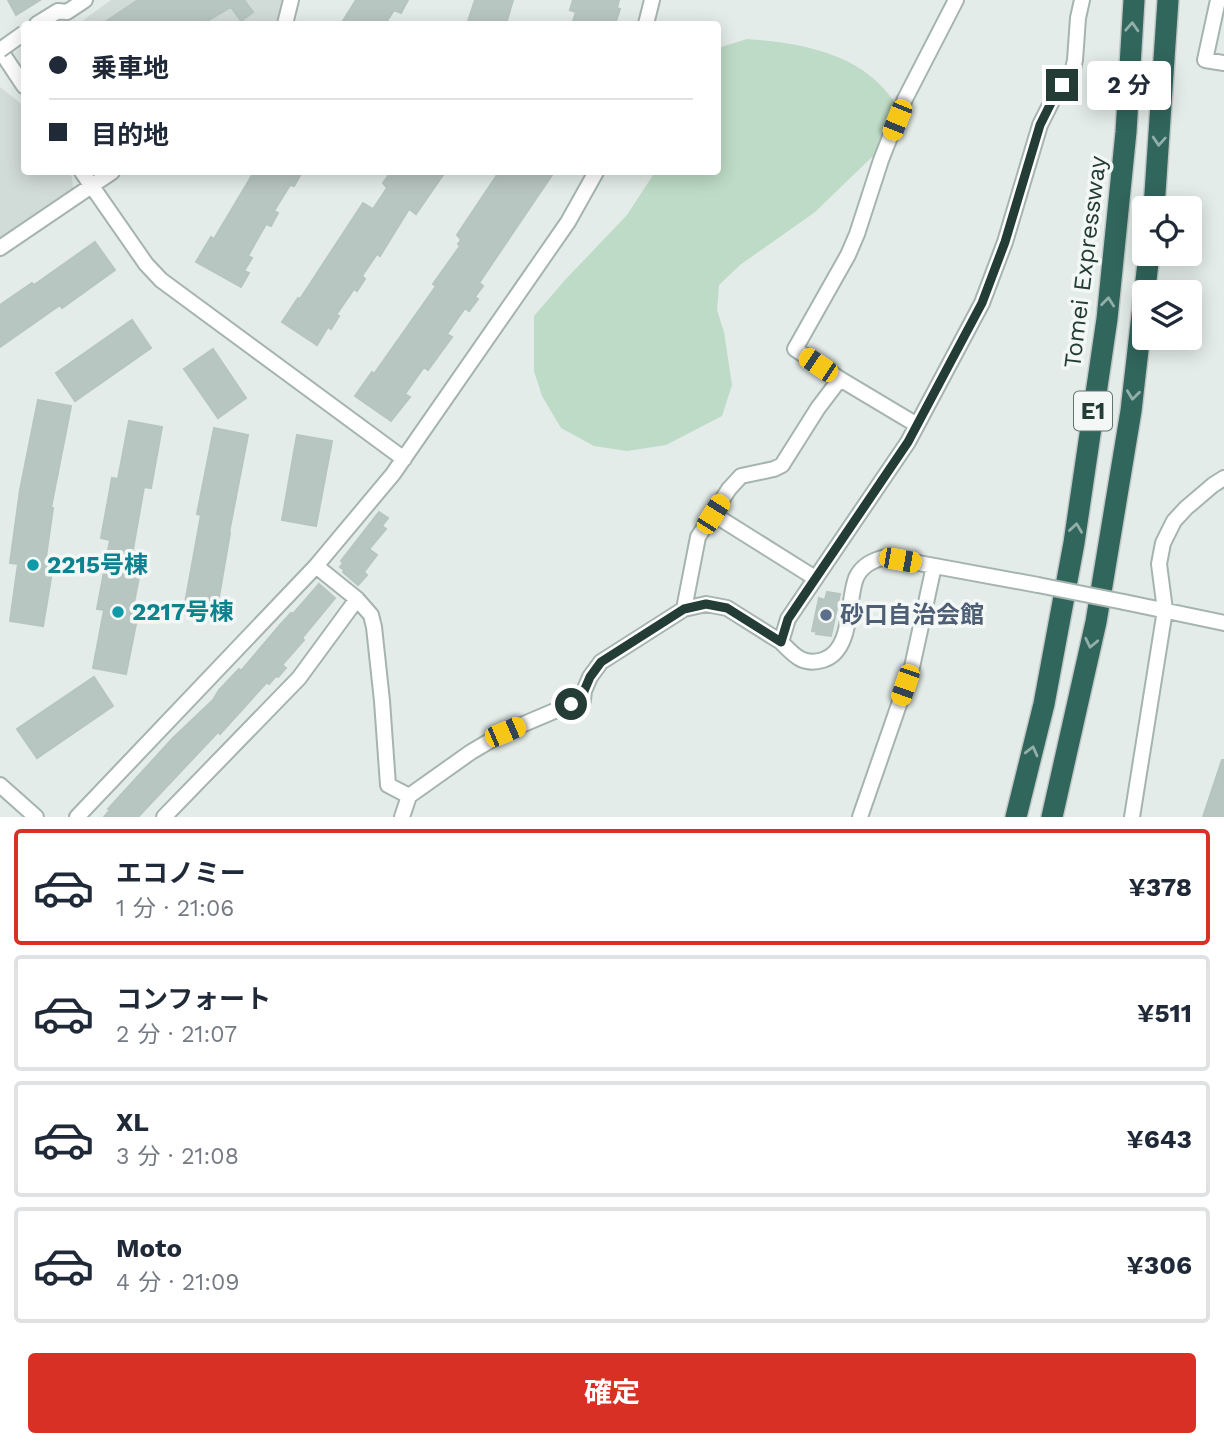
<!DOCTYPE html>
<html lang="ja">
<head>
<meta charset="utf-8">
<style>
	:root { --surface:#fff; --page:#f2f2f3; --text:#1f2937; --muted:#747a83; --line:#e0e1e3; --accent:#d93025 }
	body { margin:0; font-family:"Work Sans","Noto Sans JP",sans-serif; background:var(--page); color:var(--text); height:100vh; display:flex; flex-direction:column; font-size:26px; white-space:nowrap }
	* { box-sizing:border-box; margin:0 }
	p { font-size:23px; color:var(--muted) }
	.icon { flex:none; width:38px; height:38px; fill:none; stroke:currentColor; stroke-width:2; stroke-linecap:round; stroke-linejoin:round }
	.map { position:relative; height:817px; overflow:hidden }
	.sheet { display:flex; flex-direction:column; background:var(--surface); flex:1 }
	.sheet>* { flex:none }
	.guide { position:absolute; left:21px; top:21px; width:700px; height:154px; border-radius:7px; box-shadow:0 4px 18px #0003; display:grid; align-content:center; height:154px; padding:0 28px; background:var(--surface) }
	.controls { position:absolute; left:1132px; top:196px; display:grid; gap:14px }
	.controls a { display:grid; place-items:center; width:70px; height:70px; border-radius:7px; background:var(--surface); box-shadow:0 4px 18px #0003; font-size:35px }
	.end { position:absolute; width:32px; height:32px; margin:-16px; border:9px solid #243c36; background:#fff; box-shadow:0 0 0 4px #fff }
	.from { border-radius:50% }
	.bubble { position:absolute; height:49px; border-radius:7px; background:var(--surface); box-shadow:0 4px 18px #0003; font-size:23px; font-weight:700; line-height:49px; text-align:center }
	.car { position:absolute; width:21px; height:42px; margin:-21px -10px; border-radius:9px; box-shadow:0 0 5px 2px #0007; background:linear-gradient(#f5c518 24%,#345 0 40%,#f5c518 0 76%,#345 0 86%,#f5c518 0) }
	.guide b { display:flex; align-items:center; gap:24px; height:66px; font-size:26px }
	.guide b+b { border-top:2px solid var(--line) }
	.guide i { width:18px; height:18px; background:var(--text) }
	ul { padding:12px 0 0; list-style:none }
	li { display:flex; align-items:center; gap:21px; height:116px; margin:0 14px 10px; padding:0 14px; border:4px solid var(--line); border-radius:7px }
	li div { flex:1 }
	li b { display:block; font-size:26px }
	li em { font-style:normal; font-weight:700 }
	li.current { border-color:var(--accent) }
	li>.icon { width:63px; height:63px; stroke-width:1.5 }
	.primary-button { display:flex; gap:14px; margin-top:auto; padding:14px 28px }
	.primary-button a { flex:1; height:80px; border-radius:7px; background:var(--accent); color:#fff; font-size:28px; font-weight:700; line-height:80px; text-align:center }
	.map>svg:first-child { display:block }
	.built { fill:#d1dbd7 }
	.green { fill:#bddbc6 }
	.building { fill:#b8c6c1; stroke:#b6c5bf; stroke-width:2 }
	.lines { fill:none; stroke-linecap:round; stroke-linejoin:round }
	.minor-casing { stroke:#a6b4af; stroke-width:18 }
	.highway-casing { stroke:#c2c8c7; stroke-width:24 }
	.minor { stroke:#fff; stroke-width:14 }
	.highway { stroke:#31665c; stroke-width:21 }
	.minor-bridge-casing { stroke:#a6b4af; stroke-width:18; stroke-linecap:butt }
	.minor-bridge { stroke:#fff; stroke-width:14 }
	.oneway { stroke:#92afa9 }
	.route { stroke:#243c36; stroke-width:9 }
	.culture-dot { fill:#0f9aa8; stroke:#f3f8f6; stroke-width:2.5 }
	.service-dot { fill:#5c6f8a; stroke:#f3f8f6; stroke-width:2.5 }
	.labels { text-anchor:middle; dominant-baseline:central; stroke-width:7; stroke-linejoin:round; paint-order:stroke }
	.shield { fill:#f3f8f6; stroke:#627470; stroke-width:2 }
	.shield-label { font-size:23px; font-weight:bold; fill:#243c36 }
	.street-label { font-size:24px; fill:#243c36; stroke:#f3f8f6 }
	.culture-label { font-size:24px; font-weight:bold; fill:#0d838f; stroke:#f3f8f6; text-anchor:start }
	.service-label { font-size:24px; font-weight:bold; fill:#4e5e75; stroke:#f3f8f6; text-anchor:start }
</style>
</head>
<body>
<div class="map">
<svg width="1224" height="817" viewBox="0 0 1224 817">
	<rect width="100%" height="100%" fill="#e3ece8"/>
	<path class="built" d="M111 0H285L281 24H69L75 20 78 24Z
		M0 87 20 103 24 110V172H68L72 177 73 189 0 239Z"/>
	<path class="green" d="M747 39C799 43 856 52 890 96 897 104 899 117 903 127L815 212 740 265 719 285 717 310 724 332 732 385 722 416 666 445 627 451 594 446 561 428 542 396 534 371V316L565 280 627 215 655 172H718V48Z"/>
	<path class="building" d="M8 0H40L16 15Z
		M138 0H244L253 12 241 21 231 7 202 24H102Z
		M356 0H408L401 13 394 10 385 24H341Z
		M475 0H513L506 24H480L468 21Z
		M573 0H619L617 8 620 9 615 24H572L576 12 570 10Z
		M254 172H302L294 186 290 185 274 211 278 213 271 226 266 224 248 256 252 258 244 271 249 273 241 287 196 262 211 237 214 239Z
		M391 172H445L416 214 409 209 380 256 377 254 362 276 365 279 357 291 354 289 336 315 339 316 331 329 328 327 317 345 282 322 298 298 300 299 363 203 373 209 387 188 383 183Z
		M499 172H554L479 283 483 286 475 297 478 299 469 311 465 308 447 334 452 337 428 370 424 367 405 394 410 397 391 421 355 396 372 372 374 374 436 286 433 284 460 246 458 244 461 240 457 235Z
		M95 242 115 270 62 308 60 305 0 347V305L32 283 34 285Z
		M132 320 151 348 75 401 56 373Z
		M213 349 246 398 218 418 184 369Z
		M38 400 71 406 51 508H53L45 564 53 566 43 626 10 621 18 564 10 563 20 490Z
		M129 421 162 427 151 488 144 487 132 555 143 557 132 613 138 614 126 674 93 668 104 610 97 609 110 540 101 538 112 478 118 479Z
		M214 428 248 435 229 533H230L215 620 183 614 201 515 197 514Z
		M297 435 332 441 316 526 282 520Z
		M379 512 388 518 382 526 386 529 369 549 377 555 364 572 367 575 358 585 343 572 344 570 340 567 343 563 341 561Z
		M319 584 335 598 302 638 304 640 282 665 286 668 278 677 276 676 269 684 267 682 220 734 218 732 138 817H104L110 810 108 809 173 738 213 700 219 690 239 669 241 671 280 625 291 613 293 614Z
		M827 592 840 594 831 636 816 634 817 632 812 631 819 598 825 600Z
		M94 677 113 706 37 758 17 729Z
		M1222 760H1224V817H1203Z"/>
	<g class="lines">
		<g class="minor-casing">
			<path id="minor" d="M1218 0 1205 60 1224 63
				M37 24 58 11 67 12 85 0
				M285 24 291 0
				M646 24 652 0
				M0 50 24 86
				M82 172 146 264 161 280 404 459
				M0 248 112 172
				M917 425 840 379 795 349 848 255 857 234 881 160 905 99 956 0
				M713 514 815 578
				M316 566 357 599 371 615 374 627 382 701 388 785 409 796
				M1038 585 886 557C873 560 862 565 856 578 847 601 853 651 823 660 802 666 794 655 781 642L788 619 908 442 982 303 1005 242 1040 125 1052 101 1073 69 1075 60 1078 18 1082 0
				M1124 602 1224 623
				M684 609 698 537 729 489 741 476 774 469 782 465 818 408 840 379
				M0 785 36 817
				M77 817 316 566 393 474 568 222 596 172
				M164 817 299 678 357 599
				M402 817 409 796 471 752 505 732 571 704 583 700 584 691 590 677 601 662 684 609 706 604 727 608 781 642
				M860 817 912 667 934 566
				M1132 817 1165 610 1159 564 1163 543 1174 521 1186 508 1213 485 1224 478"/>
		</g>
		<g class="highway-casing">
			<path id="highway" d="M1154 208 1168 0
				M1016 817 1044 704 1074 543 1107 319 1126 132 1134 0
				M1052 817 1096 622 1131 411 1149 254"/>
		</g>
		<use href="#minor" class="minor"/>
		<use href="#highway" class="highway"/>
		<g class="minor-bridge-casing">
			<path id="minor-bridge" d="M0 50 24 33
				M1038 585 1124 602"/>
		</g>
		<use href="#minor-bridge" class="minor-bridge"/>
	</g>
	<defs><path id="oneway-chevron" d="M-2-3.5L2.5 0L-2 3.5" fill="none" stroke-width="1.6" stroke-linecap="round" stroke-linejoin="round" transform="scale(1.75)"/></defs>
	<g class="oneway">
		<use href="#oneway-chevron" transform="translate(1132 27) rotate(-87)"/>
		<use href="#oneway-chevron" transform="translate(1159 141) rotate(94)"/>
		<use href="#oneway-chevron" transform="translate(1108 302) rotate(-84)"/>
		<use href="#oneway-chevron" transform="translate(1133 395) rotate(97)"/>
		<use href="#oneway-chevron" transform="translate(1076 528) rotate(-82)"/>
		<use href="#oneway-chevron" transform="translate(1091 643) rotate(102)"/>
		<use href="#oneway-chevron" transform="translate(1032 751) rotate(-76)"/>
	</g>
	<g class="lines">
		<path class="route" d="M571 704 583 700 584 691 590 677 601 662 684 609 706 604 727 608 781 642 788 619 908 442 982 303 1005 242 1040 125 1052 101 1062 85"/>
	</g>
	<g class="culture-dot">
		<circle cx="33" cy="565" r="7"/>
		<circle cx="118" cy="612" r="7"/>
	</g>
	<circle class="service-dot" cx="826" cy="615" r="7"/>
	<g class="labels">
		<rect class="shield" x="1074" y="391.5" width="38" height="39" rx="5"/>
		<g class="shield-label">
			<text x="1093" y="411">E1</text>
		</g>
		<g class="street-label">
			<text transform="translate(1085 262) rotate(-83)">Tomei Expressway</text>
		</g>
		<g class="culture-label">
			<text x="47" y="565">2215号棟</text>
			<text x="132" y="612">2217号棟</text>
		</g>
		<g class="service-label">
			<text x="840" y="615">砂口自治会館</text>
		</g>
	</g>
</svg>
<div class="controls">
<a><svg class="icon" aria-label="locate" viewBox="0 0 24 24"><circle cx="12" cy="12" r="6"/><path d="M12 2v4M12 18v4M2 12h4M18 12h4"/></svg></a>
<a><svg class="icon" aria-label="layers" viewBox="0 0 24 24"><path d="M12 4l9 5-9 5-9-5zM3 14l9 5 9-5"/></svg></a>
</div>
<i class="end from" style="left:571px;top:704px"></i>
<i class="end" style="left:1062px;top:85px"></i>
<div class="bubble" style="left:1087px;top:61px;width:84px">2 分</div>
<i class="car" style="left:897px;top:120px;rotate:202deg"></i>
<i class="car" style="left:818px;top:365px;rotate:304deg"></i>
<i class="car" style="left:713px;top:514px;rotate:32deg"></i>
<i class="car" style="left:900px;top:560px;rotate:100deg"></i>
<i class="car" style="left:905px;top:685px;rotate:199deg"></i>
<i class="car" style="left:505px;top:732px;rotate:67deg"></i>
<div class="guide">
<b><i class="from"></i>乗車地</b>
<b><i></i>目的地</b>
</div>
</div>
<section class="sheet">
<ul>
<li class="current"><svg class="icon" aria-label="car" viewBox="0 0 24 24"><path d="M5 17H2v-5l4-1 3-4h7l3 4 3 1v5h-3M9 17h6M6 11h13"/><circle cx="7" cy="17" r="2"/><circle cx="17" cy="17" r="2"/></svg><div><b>エコノミー</b><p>1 分 · 21:06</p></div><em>¥378</em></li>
<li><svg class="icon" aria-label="car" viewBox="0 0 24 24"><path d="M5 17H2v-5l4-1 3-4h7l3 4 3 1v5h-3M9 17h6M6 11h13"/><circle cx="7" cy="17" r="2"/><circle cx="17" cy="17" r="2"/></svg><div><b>コンフォート</b><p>2 分 · 21:07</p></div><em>¥511</em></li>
<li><svg class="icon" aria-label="car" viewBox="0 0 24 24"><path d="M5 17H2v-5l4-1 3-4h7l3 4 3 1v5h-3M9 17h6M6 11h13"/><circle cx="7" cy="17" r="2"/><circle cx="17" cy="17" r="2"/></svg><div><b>XL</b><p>3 分 · 21:08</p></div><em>¥643</em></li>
<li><svg class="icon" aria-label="car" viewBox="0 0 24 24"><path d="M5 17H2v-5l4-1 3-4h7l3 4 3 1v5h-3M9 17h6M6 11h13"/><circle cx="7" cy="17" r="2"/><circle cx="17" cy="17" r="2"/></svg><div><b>Moto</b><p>4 分 · 21:09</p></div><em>¥306</em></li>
</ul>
<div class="primary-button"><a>確定</a></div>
</section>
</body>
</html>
